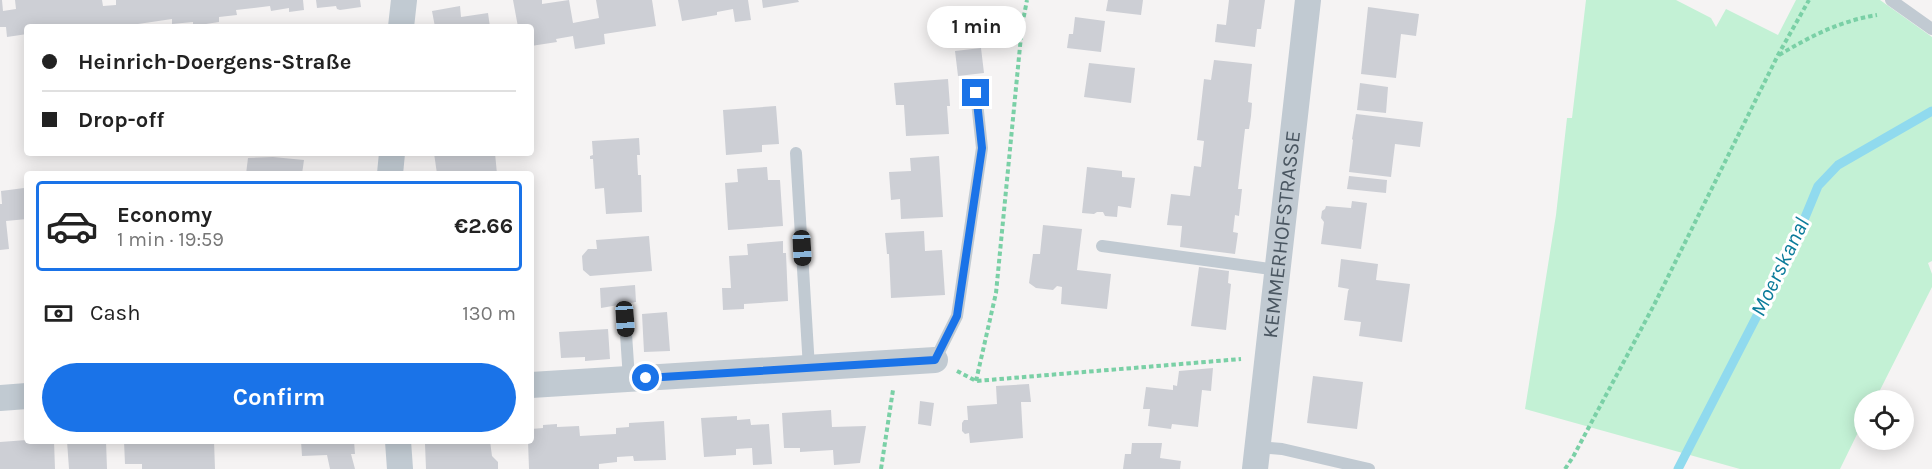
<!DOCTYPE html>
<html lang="en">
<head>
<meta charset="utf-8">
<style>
	:root { --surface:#fff; --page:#f2f2f2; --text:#222; --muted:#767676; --line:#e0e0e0; --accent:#1a73e8 }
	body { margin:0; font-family:Karla,sans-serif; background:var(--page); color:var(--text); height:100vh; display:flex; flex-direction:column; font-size:22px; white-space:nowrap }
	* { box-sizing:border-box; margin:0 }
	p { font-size:20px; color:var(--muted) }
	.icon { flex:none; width:33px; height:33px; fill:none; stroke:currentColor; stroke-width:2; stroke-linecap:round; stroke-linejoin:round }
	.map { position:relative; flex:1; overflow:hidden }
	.drawer { position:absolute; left:24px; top:171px; width:510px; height:273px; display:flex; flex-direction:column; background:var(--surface); border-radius:6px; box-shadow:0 3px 15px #0003 }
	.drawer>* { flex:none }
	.hud { position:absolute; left:24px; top:24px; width:510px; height:132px; border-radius:6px; box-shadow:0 3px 15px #0003; display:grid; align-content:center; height:132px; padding:0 18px; background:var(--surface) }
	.controls { position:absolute; left:1854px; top:390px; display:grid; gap:12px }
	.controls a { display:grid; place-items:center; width:60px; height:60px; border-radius:50%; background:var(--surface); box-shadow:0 3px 15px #0003; font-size:30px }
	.end { position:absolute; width:27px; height:27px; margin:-14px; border:8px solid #1a73e8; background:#fff; box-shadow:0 0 0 3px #fff }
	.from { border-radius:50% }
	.bubble { position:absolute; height:42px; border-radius:21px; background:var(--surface); box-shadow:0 3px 15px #0003; font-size:20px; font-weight:700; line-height:42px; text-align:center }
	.car { position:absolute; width:18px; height:36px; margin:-18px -9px; border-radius:8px; box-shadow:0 0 4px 2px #0007; background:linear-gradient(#222 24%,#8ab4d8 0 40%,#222 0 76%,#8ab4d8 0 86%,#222 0) }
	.hud b { display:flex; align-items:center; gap:21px; height:57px; font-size:22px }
	.hud b+b { border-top:2px solid var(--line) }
	.hud i { width:15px; height:15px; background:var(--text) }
	ul { padding:10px 0 0; list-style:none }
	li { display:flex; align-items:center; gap:18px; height:90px; margin:0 12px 9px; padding:0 6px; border:3px solid transparent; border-radius:6px }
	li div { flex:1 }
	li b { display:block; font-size:22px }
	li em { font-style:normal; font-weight:700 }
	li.on { border-color:var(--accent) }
	li>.icon { width:54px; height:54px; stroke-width:1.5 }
	.pay { display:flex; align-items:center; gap:15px; height:66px; padding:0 18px; font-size:22px }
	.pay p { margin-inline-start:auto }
	.cta { display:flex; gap:12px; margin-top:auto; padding:12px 18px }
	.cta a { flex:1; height:69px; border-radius:36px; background:var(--accent); color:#fff; font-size:24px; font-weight:700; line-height:69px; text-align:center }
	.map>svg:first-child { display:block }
	.green { fill:#c3f1d5 }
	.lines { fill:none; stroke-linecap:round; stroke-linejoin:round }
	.stream { stroke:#90daee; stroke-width:9 }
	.building { fill:#cdcfd5 }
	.path { stroke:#7ad0a6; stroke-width:4; stroke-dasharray:4.5 3; stroke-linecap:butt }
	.service { stroke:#c1cad2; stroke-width:12 }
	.minor { stroke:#c1cad2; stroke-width:26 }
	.route { stroke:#1a73e8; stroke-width:8 }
	.labels { text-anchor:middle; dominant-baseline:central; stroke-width:6; stroke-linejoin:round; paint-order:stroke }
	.street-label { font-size:21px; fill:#4a5661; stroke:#fff }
	.water-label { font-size:22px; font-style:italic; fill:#0c7c9b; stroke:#fff }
</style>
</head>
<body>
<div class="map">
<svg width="1932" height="469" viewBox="0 0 1932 469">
	<rect width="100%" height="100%" fill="#f5f3f3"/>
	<path class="green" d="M1586 0H1676L1711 18 1716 27 1726 9 1778 35 1796 0H1880L1932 37V261L1928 263 1932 274V287L1875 400H1864V420L1840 469H1740L1525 409 1556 215 1567 118H1572Z"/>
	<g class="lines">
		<path class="stream" d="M1678 469 1794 244 1818 186 1838 165 1932 111"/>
	</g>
	<path class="building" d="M0 0H2L3 11 16 9 15 0H102L103 6 116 5V0H303L304 10 289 12V8L271 11 270 6 236 10 237 15 219 17V22L193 26V22L172 24V19L138 24V27H106L105 24 72 27V24L45 27H27V34L7 37 6 27H0Z
		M316 0H360L361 7 340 10 337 9 336 6 317 8Z
		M513 0H542V4L569 0 573 23 599 18 596 0H652L656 26 604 34 605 44 575 49 573 36 556 39 557 42 531 46V27H518Z
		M678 0H748L751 20 735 22 733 9 717 12V15L682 21Z
		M762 0H798L799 2 763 8Z
		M1108 0H1143L1141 15 1106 11Z
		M1229 0H1265L1261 29H1257L1255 47 1215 42 1217 24 1226 25Z
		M460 6 461 17 488 13 490 27H435L432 11Z
		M1368 7 1419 14 1416 36 1401 34 1396 78 1361 74Z
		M1075 17 1105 21 1101 52 1067 48 1069 34H1073Z
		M981 48 984 73 958 76 955 51Z
		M1214 60 1252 64 1248 102 1252 103 1251 116 1249 129H1245L1238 189H1242L1239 216 1235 215 1233 232 1238 233 1235 254 1180 247 1182 226 1167 225 1171 194 1190 196 1194 166 1201 167 1204 141 1197 140 1204 79 1211 80Z
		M1089 63 1135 68 1131 103 1084 97Z
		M948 79 950 106H947L949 134 906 136 904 105H896L894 83Z
		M1360 83 1388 87 1386 113 1357 110Z
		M776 106 779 144 762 145V152L726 155 723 110Z
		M1356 114 1423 122 1420 147 1395 144 1391 177 1349 172 1353 140 1352 139Z
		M639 138 640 155H637L638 175H641L642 212 606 214 604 188 595 189 593 159H590V156L593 155 592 141Z
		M434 153H495L497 174H437Z
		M939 156 943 217 901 219 900 199 891 200 889 172 911 171 910 158Z
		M273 157 304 160 302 174H246L248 158Z
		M767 167 768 180H780L783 226 728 230 725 183 738 182 737 169Z
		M1087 167 1122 171V177L1135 178 1131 208 1118 206 1117 217 1105 216 1103 212H1097L1094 214 1082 213Z
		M1349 176 1387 180 1386 193 1347 189Z
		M24 188 27 219 6 221 9 249 0 250V204H2L1 191Z
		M1352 201 1367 203 1361 249 1321 244 1324 222 1321 218 1322 211 1325 209 1326 206 1351 208Z
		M1043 225 1082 229 1077 270 1111 274 1107 309 1061 304 1062 287 1057 286 1053 290 1036 288 1029 283 1033 254H1040Z
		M924 231 925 251 942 250 945 295 891 298 889 254H887L885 233Z
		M649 236 652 271 590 276 583 270 582 256 588 249H597L596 240Z
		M783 241V253H786L788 301 744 304V309L723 310 722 288H731L729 256 748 255 747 244Z
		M1341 259 1378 264 1376 280 1410 284 1402 342 1359 336 1361 322 1344 320 1348 291 1349 289 1338 287Z
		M1199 267 1229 271 1228 283 1231 284 1226 330 1191 326Z
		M635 285 636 302 601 308 600 288Z
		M667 312 670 351 644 352 642 314Z
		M608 329 610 359 585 361V357L561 358 559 332Z
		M1213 368 1211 391 1202 390 1198 427 1172 424 1171 429 1148 426 1150 409H1143L1146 387 1173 390V385L1177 386 1179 371Z
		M1313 376 1363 382 1357 429 1307 423Z
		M1029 384 1031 402H1021L1023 438 970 443 969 433 965 434 962 431V423L964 420H968L967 406 997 404 996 386Z
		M920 401 934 403 931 426 918 424Z
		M831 410 832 427 866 426 860 463 834 465 833 450 800 452V448H784L782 413Z
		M737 416V420L750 419 751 425 769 424 772 464 753 465 752 448 736 449V455L704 457 701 418Z
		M664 421 666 460 634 461 633 456 617 457V462L599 464V469H529L528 441H531V429L543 428V425L557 424V427L579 426 580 436 597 435 616 434V428L629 427V423Z
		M27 440 54 441 55 469H0V442Z
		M67 441H106L107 469H69Z
		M124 441H214L215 469H142V464H125Z
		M301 441H354L355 454H351L355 469H330L327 455 302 456Z
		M440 441H490L492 456 498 462V469H426L425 444 440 443Z
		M1132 443H1162L1160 458 1181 461 1180 469H1123L1125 454H1131Z"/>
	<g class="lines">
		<path class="path" d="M1779 55C1811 36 1840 21 1877 15
			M957 371 976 381 1241 359
			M976 381 996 293 1022 26 1027 0
			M881 469 893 390
			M1565 469 1573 457 1654 305 1778 55 1809 0"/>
		<path class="service" d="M1891 0 1932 29
			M796 153 809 368
			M1102 246 1278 270
			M625 319 629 379
			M935 360 957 316 982 148 976 93
			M1258 447 1282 449 1369 469"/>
		<g class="minor">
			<path d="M401 27 404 0"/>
			<path d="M390 174 392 153"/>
			<path d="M531 385 935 360"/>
			<path d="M0 398 27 396"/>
			<path d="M398 441 400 469"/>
			<path id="s1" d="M1255 469 1308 0"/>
		</g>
	</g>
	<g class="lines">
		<path class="route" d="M646 378 935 360 957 316 982 148 976 93"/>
	</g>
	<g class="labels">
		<g class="street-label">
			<text stroke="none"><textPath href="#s1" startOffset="236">KEMMERHOFSTRASSE</textPath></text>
		</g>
		<g class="water-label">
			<text transform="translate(1780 267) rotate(-64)">Moerskanal</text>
		</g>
	</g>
</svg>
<div class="controls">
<a><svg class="icon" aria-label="locate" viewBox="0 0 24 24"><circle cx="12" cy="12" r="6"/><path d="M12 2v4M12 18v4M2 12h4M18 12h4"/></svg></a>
</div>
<i class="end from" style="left:646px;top:378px"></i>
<i class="end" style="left:976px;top:93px"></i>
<div class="bubble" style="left:927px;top:6px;width:99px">1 min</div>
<i class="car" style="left:802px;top:248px;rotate:177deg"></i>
<i class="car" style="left:625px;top:319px;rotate:176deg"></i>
<div class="hud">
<b><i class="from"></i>Heinrich-Doergens-Straße</b>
<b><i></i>Drop-off</b>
</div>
<section class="drawer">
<ul>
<li class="on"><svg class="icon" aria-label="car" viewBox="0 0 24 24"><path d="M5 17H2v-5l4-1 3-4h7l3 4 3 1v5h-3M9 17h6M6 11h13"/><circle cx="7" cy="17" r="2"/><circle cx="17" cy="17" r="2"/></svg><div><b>Economy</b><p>1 min · 19:59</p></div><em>€2.66</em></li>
</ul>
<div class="pay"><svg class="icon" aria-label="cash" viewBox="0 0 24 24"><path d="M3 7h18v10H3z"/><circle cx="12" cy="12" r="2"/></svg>Cash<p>130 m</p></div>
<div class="cta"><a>Confirm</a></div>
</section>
</div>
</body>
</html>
